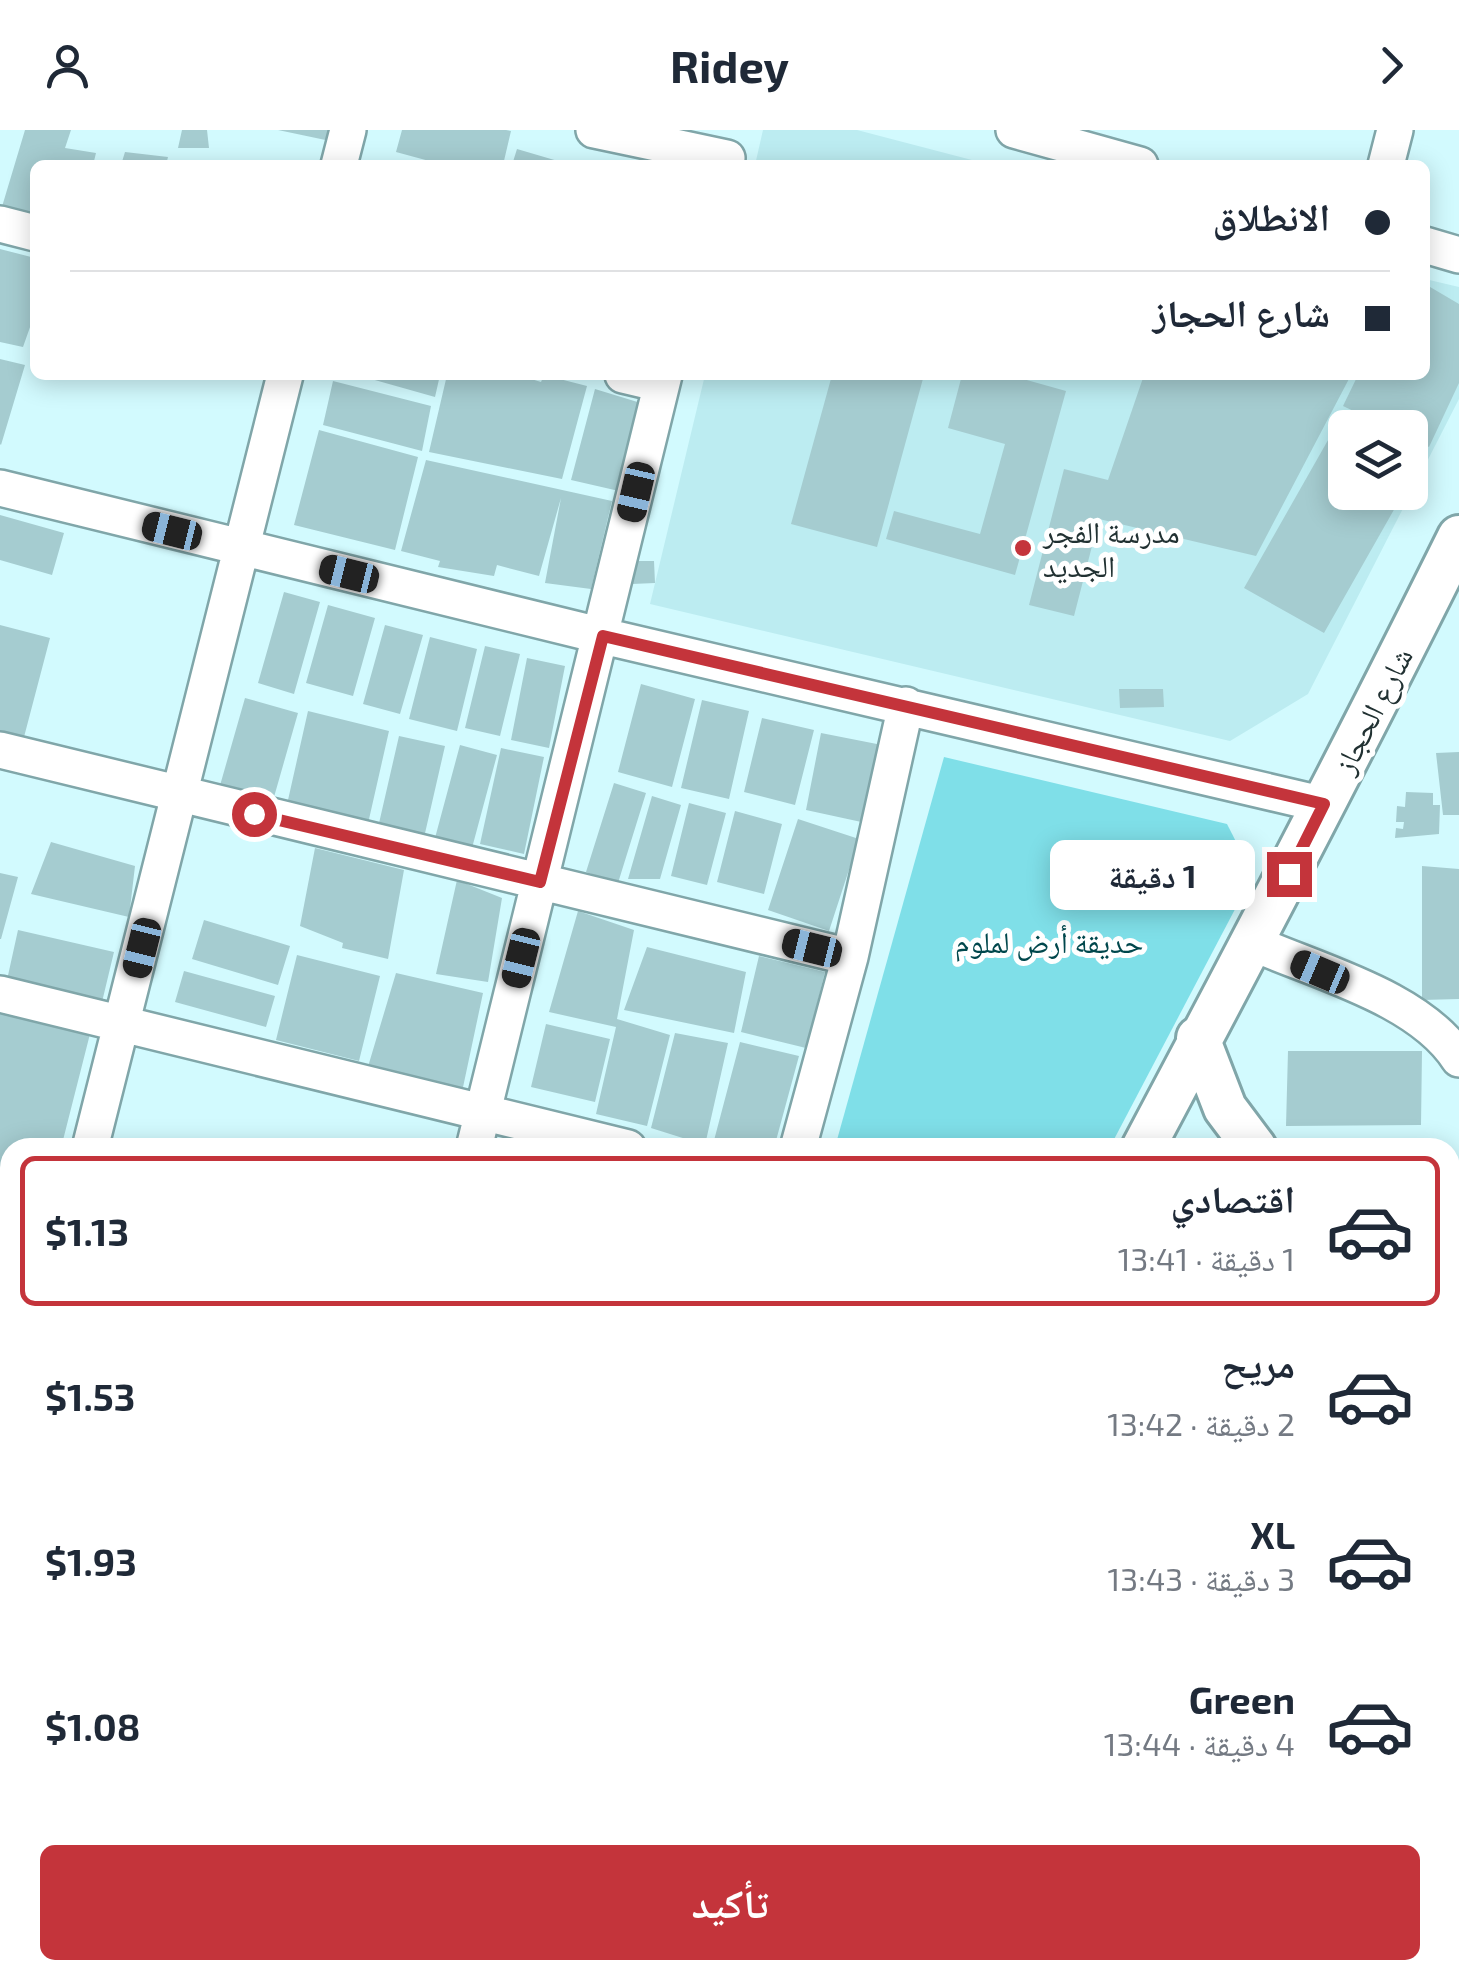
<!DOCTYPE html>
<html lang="ar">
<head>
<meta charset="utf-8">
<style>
	:root { --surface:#fff; --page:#f2f2f3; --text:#1f2937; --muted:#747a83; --line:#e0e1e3; --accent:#c4343b }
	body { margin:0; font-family:"Exo 2","Noto Naskh Arabic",sans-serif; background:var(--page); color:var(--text); direction:rtl; height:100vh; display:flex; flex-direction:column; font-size:38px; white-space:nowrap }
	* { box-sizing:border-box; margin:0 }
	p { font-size:32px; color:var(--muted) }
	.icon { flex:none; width:55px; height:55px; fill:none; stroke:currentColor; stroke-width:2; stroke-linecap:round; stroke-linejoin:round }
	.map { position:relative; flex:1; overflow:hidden; direction:ltr }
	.details { position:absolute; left:0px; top:1008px; width:1460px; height:842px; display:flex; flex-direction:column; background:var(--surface); border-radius:30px 30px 0 0; box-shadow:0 5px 25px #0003; direction:rtl }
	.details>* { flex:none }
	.top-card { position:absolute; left:30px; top:30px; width:1400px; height:220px; border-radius:15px; box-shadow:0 5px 25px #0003; direction:rtl; display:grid; align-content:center; height:220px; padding:0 40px; background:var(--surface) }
	.buttons { position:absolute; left:1328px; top:280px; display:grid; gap:20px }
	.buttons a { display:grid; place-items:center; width:100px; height:100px; border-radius:15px; background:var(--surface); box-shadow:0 5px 25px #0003; font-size:50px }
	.end { position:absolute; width:45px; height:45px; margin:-22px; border:12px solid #c4343b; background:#fff; box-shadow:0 0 0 5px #fff }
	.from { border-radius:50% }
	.bubble { position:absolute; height:70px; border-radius:15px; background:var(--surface); box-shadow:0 5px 25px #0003; font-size:32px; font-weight:700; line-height:70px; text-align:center; direction:rtl }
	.car { position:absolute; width:30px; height:60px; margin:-30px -15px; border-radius:12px; box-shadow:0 0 8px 2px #0007; background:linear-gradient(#222 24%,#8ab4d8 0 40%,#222 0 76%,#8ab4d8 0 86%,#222 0) }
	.top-card b { display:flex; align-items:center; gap:35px; height:95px; font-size:38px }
	.top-card b+b { border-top:2px solid var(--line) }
	.top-card i { width:25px; height:25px; background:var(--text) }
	ul { padding:18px 0 0; list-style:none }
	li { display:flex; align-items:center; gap:30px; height:150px; margin:0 20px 15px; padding:0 20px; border:5px solid transparent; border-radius:15px }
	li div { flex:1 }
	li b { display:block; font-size:38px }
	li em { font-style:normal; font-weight:700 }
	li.on { border-color:var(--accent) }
	li>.icon { width:90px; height:90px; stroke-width:1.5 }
	.cta { display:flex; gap:20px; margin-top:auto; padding:20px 40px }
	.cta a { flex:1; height:115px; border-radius:15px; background:var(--accent); color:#fff; font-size:40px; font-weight:700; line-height:115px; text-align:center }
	header { display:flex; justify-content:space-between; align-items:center; height:130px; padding:0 40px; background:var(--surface); font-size:45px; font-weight:700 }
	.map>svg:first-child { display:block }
	.built { fill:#bcecf1; fill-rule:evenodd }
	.green { fill:#7fdfe8 }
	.building { fill:#a5ccd0 }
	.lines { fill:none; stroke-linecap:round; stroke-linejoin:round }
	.minor-casing { stroke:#80a6a9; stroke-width:40 }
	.major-casing { stroke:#80a6a9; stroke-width:48 }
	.minor { stroke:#fff; stroke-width:35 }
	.major { stroke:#fff; stroke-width:42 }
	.route { stroke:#c4343b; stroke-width:12 }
	.poi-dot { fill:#c4343b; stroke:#fff; stroke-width:4 }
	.labels { text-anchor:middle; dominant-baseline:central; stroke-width:10; stroke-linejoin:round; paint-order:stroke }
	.poi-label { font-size:30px; fill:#213132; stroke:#fff; text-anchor:start }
	.street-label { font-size:30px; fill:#213132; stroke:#fff }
	.park-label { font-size:30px; fill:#00474c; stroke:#fff }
</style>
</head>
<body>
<header><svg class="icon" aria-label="forward" viewBox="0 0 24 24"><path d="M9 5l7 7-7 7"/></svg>Ridey<svg class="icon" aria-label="person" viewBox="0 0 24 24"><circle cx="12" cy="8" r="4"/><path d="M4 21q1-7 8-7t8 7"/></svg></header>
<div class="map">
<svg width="1459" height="1848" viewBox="0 0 1459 1848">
	<rect width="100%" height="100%" fill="#d2fafe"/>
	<path class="built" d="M763 0H857L991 35H755Z
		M1425 149 1459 157V269L1308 564 1230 611 650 474 705 245H1425ZM1345 298H1410V362H1345Z"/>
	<path class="green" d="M944 627 1227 694 1253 745 1110 1017H835Z"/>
	<path class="building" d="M25 0H71L65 18 96 23 93 35H35V86L1 80Z
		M182 0H207L209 18H178Z
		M278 0H339L335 12Z
		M402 0H506L511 1 503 35H444L396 22Z
		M517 19 568 34V35H512Z
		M125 22 168 27 166 35H121Z
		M0 119 35 128V183L23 217 0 212Z
		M1425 154 1459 174V253L1429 317 1410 308V298H1389L1343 276 1358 245H1425Z
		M0 229 25 235 1 315 0 314Z
		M357 245H440L435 267Z
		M447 245H518L541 252 544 245 587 256 562 349 429 322Z
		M832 245H924L877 417 791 394Z
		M962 245H1009L1066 261 1015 445 886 409 894 381 980 404 1005 314 948 298Z
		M1144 245H1351L1256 426 1099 389 1074 486 1029 475 1064 339 1108 350Z
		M333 251 431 276 422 321 323 295Z
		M595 259 644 274 619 361 571 350Z
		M1340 289 1355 298H1345V362H1404L1324 503 1244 458Z
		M319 300 418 327 395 420 294 395Z
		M426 330 612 371 591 459 545 453 561 368 539 446 497 435 494 446 438 437 440 431 401 421Z
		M0 385 64 403 52 445 0 430Z
		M631 431H654L655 453 632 454Z
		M284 462 320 472 294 564 258 553Z
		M328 475 375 488 353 566 306 553Z
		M0 495 50 508 24 607 0 601Z
		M385 495 423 505 400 584 363 574Z
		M430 507 477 519 457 601 409 589Z
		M485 516 520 524 500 606 465 598Z
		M527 528 565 536 549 618 511 610Z
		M641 554 695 569 672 657 618 642Z
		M1119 559H1163L1164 577 1120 578Z
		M245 568 298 583 272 674 219 659Z
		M702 570 749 581 729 669 681 658Z
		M308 581 389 601 367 698 286 679Z
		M762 588 814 600 795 675 744 662Z
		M821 603 882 615 866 693 806 680Z
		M399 606 445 616 423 712 377 702Z
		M460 615 497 625 472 718 435 708Z
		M501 618 544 627 524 724 480 714Z
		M1459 622V685H1443L1436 623Z
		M614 653 646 663 618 753 586 742Z
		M1406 662 1433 663V675H1440L1439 704 1395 708 1396 698 1403 699 1404 692H1396L1397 676 1405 677Z
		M652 666 681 675 660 749H628Z
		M689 673 726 683 707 755 671 746Z
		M735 681 782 694 764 764 717 752Z
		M798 689 859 709 829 801 768 780Z
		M51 712 135 736 129 787 31 764Z
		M315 718 404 740 388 829 342 818 343 813 300 796Z
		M1422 736 1459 739V869L1422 870Z
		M0 743 18 747 1 809H0Z
		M457 750 502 768 488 852 436 844Z
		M578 781 634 800 617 889 670 905 647 996 596 984 616 897 549 882Z
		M204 790 290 816 278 855 192 829Z
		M18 800 114 822 102 872 7 850Z
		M647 817 746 842 734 903 624 880Z
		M297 825 380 846 359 931 276 910Z
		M759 826 825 842 806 918 741 902Z
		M184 841 275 866 266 897 175 872Z
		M396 843 483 863 462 962 367 940Z
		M0 880 91 900 61 1018H10V1091L0 1088Z
		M546 894 610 909 595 972 531 957Z
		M675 903 728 913 705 1015 651 998Z
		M740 912 799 926 774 1018H712Z
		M1288 921H1422L1421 995 1286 996Z
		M1450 1665H1459V1789H1450Z
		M1450 1798H1459V1848H1377V1840H1450Z
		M326 1840H401L396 1848H324Z
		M1276 1840H1364L1363 1848H1276Z"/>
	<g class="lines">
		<g class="minor-casing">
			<path id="minor" d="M594 0 727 28
				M1014 0 1140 35
				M339 35 348 0
				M1386 35 1395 0
				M0 94 35 103
				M1425 115 1459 125
				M623 245 661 254
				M0 358 603 506 1325 675
				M0 620 850 827
				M1253 813C1319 842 1420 868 1459 929
				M0 864 628 1018
				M90 1018 285 245
				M474 1018 664 245
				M798 1018 850 827 906 575
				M1450 1070 1459 1052
				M0 1109 10 1112
				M0 1339 10 1305
				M1450 1347H1459
				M0 1450 10 1455
				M0 1560 10 1547
				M1450 1629H1459
				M161 1840 178 1848
				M11 1848 14 1840
				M541 1848 543 1840
				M1129 1848 1130 1840"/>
		</g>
		<g class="major-casing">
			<path id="major" d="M1198 908 1225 978 1255 1018
				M1143 1018C1251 815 1357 613 1459 407
				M697 1848 701 1840
				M732 1848 736 1840"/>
		</g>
		<use href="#minor" class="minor"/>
		<use href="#major" class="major"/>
	</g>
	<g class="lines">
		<path class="route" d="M254 684 540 752 603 506 1324 674 1289 744"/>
	</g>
	<circle class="poi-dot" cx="1023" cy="418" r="10"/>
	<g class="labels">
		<g class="poi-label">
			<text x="1043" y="401">مدرسة الفجر<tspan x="1043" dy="34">الجديد</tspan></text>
		</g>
		<g class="street-label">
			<text transform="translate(1372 580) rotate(-63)">شارع الحجاز</text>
		</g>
		<g class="park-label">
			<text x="1049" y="811">حديقة أرض لملوم</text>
		</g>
	</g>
</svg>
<div class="buttons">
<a><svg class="icon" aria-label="layers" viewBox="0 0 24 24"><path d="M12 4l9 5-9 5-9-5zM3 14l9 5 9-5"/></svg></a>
</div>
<i class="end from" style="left:254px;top:684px"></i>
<i class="end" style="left:1289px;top:744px"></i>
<div class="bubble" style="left:1050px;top:710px;width:205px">1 دقيقة</div>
<i class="car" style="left:636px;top:362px;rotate:193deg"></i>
<i class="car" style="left:172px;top:401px;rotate:284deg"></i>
<i class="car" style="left:349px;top:444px;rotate:284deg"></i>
<i class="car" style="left:142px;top:818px;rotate:194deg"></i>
<i class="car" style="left:812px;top:818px;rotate:284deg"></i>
<i class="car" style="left:521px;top:828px;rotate:194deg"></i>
<i class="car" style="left:1320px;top:842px;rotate:293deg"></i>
<div class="top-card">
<b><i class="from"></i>الانطلاق</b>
<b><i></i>شارع الحجاز</b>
</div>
<section class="details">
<ul>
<li class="on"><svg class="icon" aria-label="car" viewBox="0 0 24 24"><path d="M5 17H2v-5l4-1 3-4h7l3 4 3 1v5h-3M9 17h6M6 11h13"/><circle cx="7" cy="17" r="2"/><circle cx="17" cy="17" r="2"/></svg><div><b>اقتصادي</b><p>1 دقيقة · 13:41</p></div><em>$1.13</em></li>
<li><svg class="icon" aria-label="car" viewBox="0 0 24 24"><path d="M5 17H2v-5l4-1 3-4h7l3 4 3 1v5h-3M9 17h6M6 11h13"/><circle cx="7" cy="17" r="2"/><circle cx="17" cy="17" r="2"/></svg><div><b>مريح</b><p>2 دقيقة · 13:42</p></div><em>$1.53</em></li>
<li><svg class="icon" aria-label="car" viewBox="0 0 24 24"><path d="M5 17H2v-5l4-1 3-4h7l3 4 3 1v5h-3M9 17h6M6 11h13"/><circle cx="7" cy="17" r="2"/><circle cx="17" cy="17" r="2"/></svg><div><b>XL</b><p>3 دقيقة · 13:43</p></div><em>$1.93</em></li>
<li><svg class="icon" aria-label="car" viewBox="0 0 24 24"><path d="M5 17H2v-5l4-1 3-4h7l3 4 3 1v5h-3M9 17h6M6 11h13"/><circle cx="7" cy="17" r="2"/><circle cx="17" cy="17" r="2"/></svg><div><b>Green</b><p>4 دقيقة · 13:44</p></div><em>$1.08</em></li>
</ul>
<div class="cta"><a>تأكيد</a></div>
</section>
</div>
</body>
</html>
